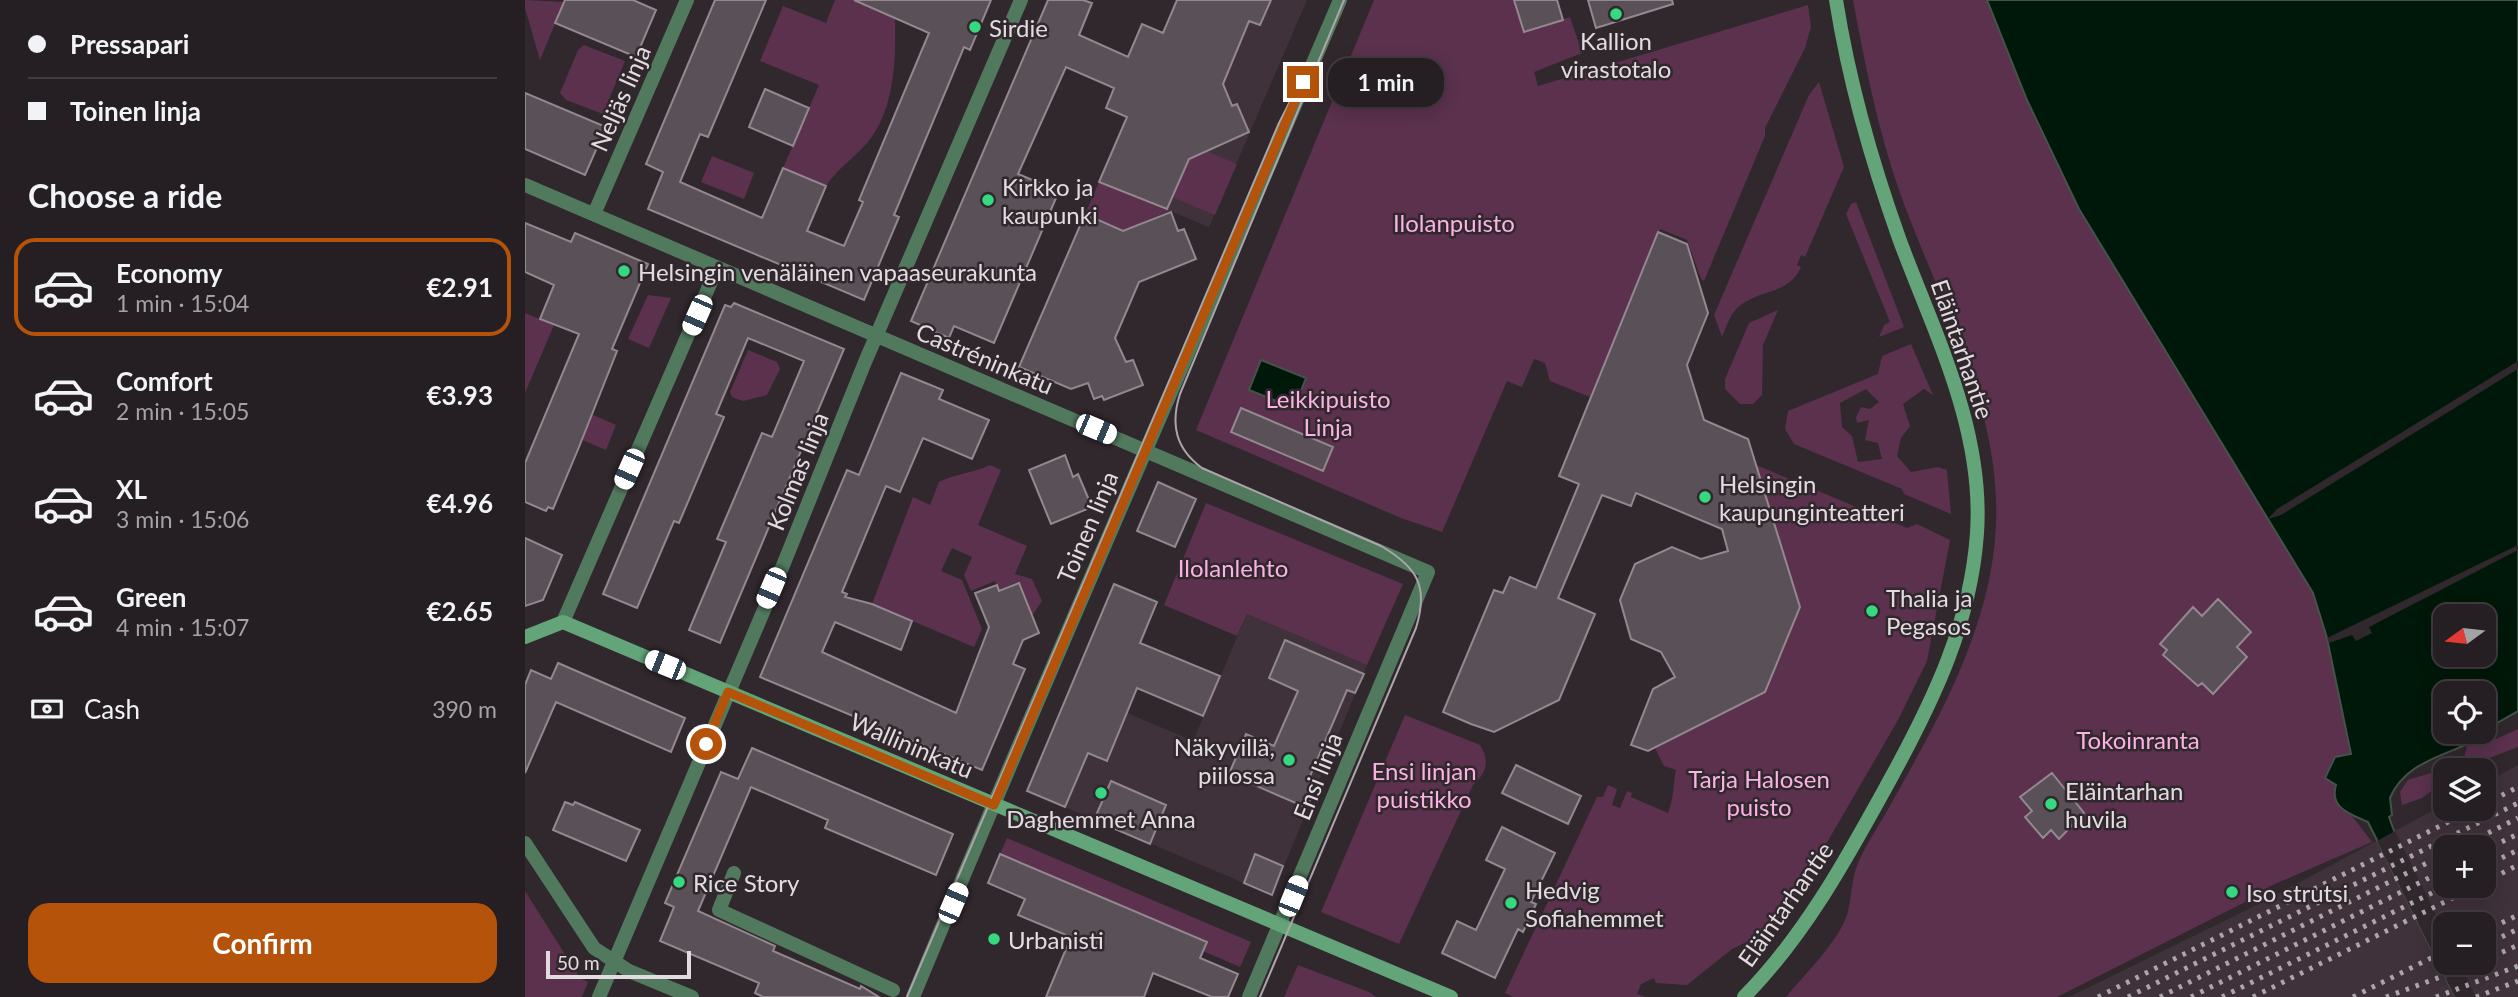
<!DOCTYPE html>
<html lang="en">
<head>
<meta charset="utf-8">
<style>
	:root { --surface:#251e22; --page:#2d272a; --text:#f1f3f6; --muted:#a3a2a5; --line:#423c40; --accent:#b45309 }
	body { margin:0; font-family:Lato,sans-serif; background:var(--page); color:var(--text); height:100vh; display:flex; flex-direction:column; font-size:26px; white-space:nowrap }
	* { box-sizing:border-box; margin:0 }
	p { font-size:23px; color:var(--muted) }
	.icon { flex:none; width:38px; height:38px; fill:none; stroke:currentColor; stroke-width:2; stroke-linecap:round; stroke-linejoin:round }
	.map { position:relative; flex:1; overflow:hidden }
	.side { display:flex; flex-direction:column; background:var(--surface); width:525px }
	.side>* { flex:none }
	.banner { display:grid; align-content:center; height:154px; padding:0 28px; background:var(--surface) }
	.needle { width:46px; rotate:255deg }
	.tools { position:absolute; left:1908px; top:604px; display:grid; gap:14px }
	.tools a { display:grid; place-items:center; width:63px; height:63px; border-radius:14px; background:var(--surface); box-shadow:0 4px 18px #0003,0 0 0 2px var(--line); font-size:35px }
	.scale { position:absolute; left:21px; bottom:18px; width:145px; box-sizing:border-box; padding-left:7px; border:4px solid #e2dce0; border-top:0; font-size:19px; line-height:24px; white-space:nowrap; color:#e2dce0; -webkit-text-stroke:5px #31282e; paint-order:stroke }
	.end { position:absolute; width:32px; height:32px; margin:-16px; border:9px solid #b45309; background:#fff; box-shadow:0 0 0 4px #fff }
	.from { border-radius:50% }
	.bubble { position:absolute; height:49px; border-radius:21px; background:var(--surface); box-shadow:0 4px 18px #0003,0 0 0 2px var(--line); font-size:23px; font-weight:700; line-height:49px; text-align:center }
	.car { position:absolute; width:21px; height:42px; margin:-21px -10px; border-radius:9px; box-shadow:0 0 5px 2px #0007; background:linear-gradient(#fff 24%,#345 0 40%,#fff 0 76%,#345 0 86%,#fff 0) }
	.banner b { display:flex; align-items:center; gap:24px; height:66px; font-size:26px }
	.banner b+b { border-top:2px solid var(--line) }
	.banner i { width:18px; height:18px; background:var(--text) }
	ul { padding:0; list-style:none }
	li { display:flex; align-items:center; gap:21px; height:98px; margin:0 14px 10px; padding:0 14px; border:4px solid transparent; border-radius:21px }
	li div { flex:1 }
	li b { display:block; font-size:26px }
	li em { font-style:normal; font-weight:700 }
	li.current { border-color:var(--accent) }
	li>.icon { width:63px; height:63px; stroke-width:1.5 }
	h2 { padding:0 28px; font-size:32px; line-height:84px }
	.pay { display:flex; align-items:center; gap:18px; height:77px; padding:0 28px; font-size:26px }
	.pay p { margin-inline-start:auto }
	.primary-button { display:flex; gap:14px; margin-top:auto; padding:14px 28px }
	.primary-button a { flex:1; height:80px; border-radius:21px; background:var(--accent); color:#fff; font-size:28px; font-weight:700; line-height:80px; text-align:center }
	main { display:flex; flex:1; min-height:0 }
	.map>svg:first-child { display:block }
	.built { fill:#40323b; fill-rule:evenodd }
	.green { fill:#5b314e; fill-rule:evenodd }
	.water { fill:#001809; stroke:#44534a; stroke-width:2; fill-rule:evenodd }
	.pier { fill:#31282e }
	.building { fill:#5a5057; stroke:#93888f; stroke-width:2 }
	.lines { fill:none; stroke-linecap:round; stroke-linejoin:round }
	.minor { stroke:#51795e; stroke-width:14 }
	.secondary { stroke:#63a579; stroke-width:14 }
	.tram { stroke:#aca5aa; stroke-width:2 }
	.rail { stroke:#aca5aa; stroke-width:5; stroke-dasharray:3.5 7; stroke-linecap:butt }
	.route { stroke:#b45309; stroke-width:9 }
	.poi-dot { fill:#36d880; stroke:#31282e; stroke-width:2.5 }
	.labels { text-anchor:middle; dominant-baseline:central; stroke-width:5; stroke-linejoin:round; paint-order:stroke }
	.poi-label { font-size:24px; fill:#e2dce0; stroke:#31282e; text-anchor:start }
	.street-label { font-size:24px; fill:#e2dce0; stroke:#31282e }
	.park-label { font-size:24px; fill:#fcb1e4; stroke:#31282e }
</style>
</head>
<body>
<main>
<section class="side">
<div class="banner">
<b><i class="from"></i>Pressapari</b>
<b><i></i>Toinen linja</b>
</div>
<h2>Choose a ride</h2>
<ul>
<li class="current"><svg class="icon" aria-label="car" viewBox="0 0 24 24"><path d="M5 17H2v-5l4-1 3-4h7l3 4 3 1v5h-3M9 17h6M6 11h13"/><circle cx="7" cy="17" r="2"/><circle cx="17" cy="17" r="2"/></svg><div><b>Economy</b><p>1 min · 15:04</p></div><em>€2.91</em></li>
<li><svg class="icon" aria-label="car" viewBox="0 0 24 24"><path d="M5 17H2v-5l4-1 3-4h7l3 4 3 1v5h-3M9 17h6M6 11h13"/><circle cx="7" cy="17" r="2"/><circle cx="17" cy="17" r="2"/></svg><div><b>Comfort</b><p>2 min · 15:05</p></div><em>€3.93</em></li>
<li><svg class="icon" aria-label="car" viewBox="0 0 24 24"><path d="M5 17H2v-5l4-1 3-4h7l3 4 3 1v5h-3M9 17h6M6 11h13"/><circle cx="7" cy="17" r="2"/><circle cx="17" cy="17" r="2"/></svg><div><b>XL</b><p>3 min · 15:06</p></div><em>€4.96</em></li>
<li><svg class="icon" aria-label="car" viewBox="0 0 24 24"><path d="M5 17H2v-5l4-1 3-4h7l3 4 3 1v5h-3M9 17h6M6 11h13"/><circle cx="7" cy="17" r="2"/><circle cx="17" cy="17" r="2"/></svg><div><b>Green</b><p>4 min · 15:07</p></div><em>€2.65</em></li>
</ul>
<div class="pay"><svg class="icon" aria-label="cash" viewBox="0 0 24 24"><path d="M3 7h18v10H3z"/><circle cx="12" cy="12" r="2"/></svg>Cash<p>390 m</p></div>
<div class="primary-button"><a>Confirm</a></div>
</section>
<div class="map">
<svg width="1993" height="997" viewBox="0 0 1993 997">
	<rect width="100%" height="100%" fill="#31282e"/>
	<path class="built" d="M652 0H782L684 227 574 182Z
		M722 614 842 665 747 895 502 791 546 689 668 741Z
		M1993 765V997H1544L1738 902 1920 804V808H1958V784ZM1920 847H1958V886H1920ZM1920 924H1958V962H1920Z"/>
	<path class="green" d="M0 0 39 2 15 60 0 8Z
		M310 0H328L370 18C371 59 370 110 342 143 328 159 314 167 301 186L258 168 294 85 235 61 258 6 301 23Z
		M849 0H989L1000 32 1045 17 1057 53 1009 72 1013 86 1283 5 1286 27 1280 48 1240 128V136L1179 281 1176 279 1162 240 1135 229 1065 397 1025 381 1020 363 1009 359 997 387 982 381 917 532 876 518 671 430Z
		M1328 0H1462L1502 101 1554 209 1788 593 1802 638 1827 754 1806 768 1814 808 1827 816 1847 842 1743 887 1744 890 1532 997H1261C1279 975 1313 942 1322 915 1327 899 1326 879 1333 863 1341 845 1352 828 1362 811 1404 736 1448 661 1465 575 1493 435 1421 320 1375 193 1353 131 1340 65 1328 0Z
		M59 45 100 61 78 114 41 100 35 93 53 50Z
		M1294 82 1319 167 1280 257 1276 255 1272 265 1276 267C1264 294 1238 289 1217 304 1206 311 1202 325 1197 337L1189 315 1284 95Z
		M669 146 712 164 690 215 647 197Z
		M187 156 229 173 219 199 176 182Z
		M574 182 646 210 598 231 560 214Z
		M1331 202 1379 327 1354 337 1359 325 1365 322 1321 214 1326 204Z
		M123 295 146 298 124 348 103 339Z
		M1253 310 1238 345 1237 395 1228 404H1215L1200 389V379L1224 323Z
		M0 313 29 325 0 393Z
		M1386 344 1408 395 1399 389 1378 404 1385 426 1376 438 1372 456 1386 472 1413 467 1422 470 1426 514 1379 494 1377 489 1269 444 1260 429 1263 411 1353 374 1357 356ZM1341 389 1354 402 1345 409 1336 407 1331 417 1332 423 1344 420 1340 440 1353 443 1357 459 1333 462 1327 436 1317 427 1315 403Z
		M223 350 252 362 255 369 242 395 218 401 207 397 205 392Z
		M66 414 91 425 81 450 55 439Z
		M465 465 476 470 453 525 502 546 490 574 507 579 517 601 507 616 492 582 474 590 470 581 446 591 439 575 447 557 427 548 416 571 437 580 457 629 449 647 347 604 388 497 405 505 414 482C430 474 448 473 465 465Z
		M1231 465 1382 528 1392 524 1425 540 1402 661 1373 720 1293 858 1267 901 1244 931 1207 949 1162 985 1131 983 1129 978 1116 984 1112 994 1121 997H988L980 993 1072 797H1078L1083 785 1092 789 1087 805 1095 808 1102 791 1107 793 1106 797 1143 813C1149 798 1148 785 1151 770L1139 766 1130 748 1240 692 1275 607Z
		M681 503 878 584 842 665 722 614 712 636 639 605Z
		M880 715 955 745C965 762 962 772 948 785L874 944 796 912Z
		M1993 729V747L1946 765 1939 758 1942 746 1959 737 1971 739Z
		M1925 767 1934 770H1920V781L1897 798 1877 805 1875 792 1883 780Z
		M482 838 726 942 715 967 678 951 682 942 475 854Z
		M0 891 55 978 63 982 57 997H0Z
		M773 965 844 992 851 997H759Z"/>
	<path class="water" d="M1462 0H1993V711L1958 731V693H1920V732H1957C1951 736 1946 742 1940 745 1911 758 1878 766 1865 798L1867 815 1864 817 1868 828 1920 962 1930 997 1843 822C1825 814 1804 808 1811 785L1800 778 1810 757 1826 754 1802 638 1788 593 1554 209 1502 100ZM1920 616H1958V654H1920Z
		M736 360 781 378 769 408 724 390Z"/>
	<path class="pier" d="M1993 361V369L1756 515 1743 519 1752 509Z
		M1993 545V550L1844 627 1847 633 1831 641 1827 635 1804 643 1802 638Z
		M1870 831 1920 933V962L1934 963 1951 997H1930L1852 841Z"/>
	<path class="building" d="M40 0H108L131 10 111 57 30 23Z
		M190 0H241L183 137 175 134 155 182 237 218 258 168 301 186 282 231 319 246 338 202 334 200 404 33 329 0H466L445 50 439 47 369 215 374 217 339 300 123 209 138 172 121 164Z
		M523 0H558L567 3 554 35 603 57 617 24 638 33 652 0H746L735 25 724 21 698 84 707 106 712 104 724 132 664 159 642 209 574 182 602 117 581 108 589 88 541 67 493 174 534 191 469 343 429 326 424 338 386 321Z
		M989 0H1032L1038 20 999 32Z
		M1063 0H1147L1148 4 1071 28Z
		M240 89 284 108 268 146 224 127Z
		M0 93 81 127 60 175 0 149Z
		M646 212 653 231 659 229 671 259 614 282 590 338 601 362 608 360 618 385 579 400 577 396 569 399 563 383 546 389 494 367 560 214 598 231Z
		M0 223 46 242 50 233 123 264 87 349 92 351 54 447 28 509 23 507 21 511 0 502V463L54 334 15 319 29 285 0 272Z
		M1133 232 1162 244 1183 313 1162 365 1179 420 1223 439 1275 607 1240 692 1123 751 1106 745 1128 689 1150 677 1136 652 1106 639 1095 600 1110 564 1147 547 1176 559 1203 551 1197 529 1111 493 1106 506 1077 495 1033 598 1070 614 1034 700 969 732 946 724 918 712 969 590 978 593 985 577 1011 588 1054 484 1034 476Z
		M209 303 319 349 195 643 164 630 201 542 192 539 237 433 247 437 279 361 223 338 191 414 199 417 154 523 149 521 112 608 78 594 200 305 206 307Z
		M376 373 418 390 414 399 464 420 447 459 398 438 375 492 361 486 317 592 322 594 320 597 347 604 387 621 376 650 310 622 297 652 431 713 464 627 450 593 472 585 474 591 494 583 514 633 498 640 488 664 500 669 457 770 235 677 322 470 334 475Z
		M716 408 808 447 798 471 706 432Z
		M540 455 548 477 553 474 567 507 526 524 504 470Z
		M633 482 671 499 650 547 612 531Z
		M0 538 37 555 18 600 0 606Z
		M589 584 632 602 615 643 695 676 678 716 612 688 582 761 563 753 540 807 502 791Z
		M1693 599 1726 632 1712 647 1722 657 1688 694 1677 683 1673 686 1638 655 1642 650 1635 644 1668 607 1677 616Z
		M760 640 839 674 830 693 822 690 783 781 792 785 782 808 704 774 721 734 749 746 773 691 744 678Z
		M33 663 160 718 146 752 31 702 0 773V685L6 670 26 679Z
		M227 748 428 834 411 875 300 828 303 820 226 787 173 911 250 946 248 951 335 989 336 986 354 997H238L230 993 234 983 135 941 149 907 140 903 196 772 213 779Z
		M991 765 1056 796 1043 824 977 793Z
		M1527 773 1559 813 1534 839 1526 830 1518 838 1500 817 1507 811 1495 797Z
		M586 781 641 805 625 844 569 820Z
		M40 802 48 805 50 802 115 830 101 861 28 830Z
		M977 827 1030 853 1006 902 1011 904 998 932 993 929 970 978 917 953 932 921 951 930 980 869 961 860Z
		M475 854 682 942 675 958 713 974 703 997H687L628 973 619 997H521L546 937 493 915 500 899 463 883Z
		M730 854 758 866 747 895 719 883Z"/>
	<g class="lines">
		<path class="minor" d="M0 185 903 572 724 997
			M69 214 162 0
			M38 622 192 268
			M0 843 69 948 104 971 167 997
			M209 873 194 910 368 990
			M74 997 259 563 340 362 496 0
			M388 997C526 663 673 333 815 0"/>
		<path class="secondary" d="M0 637 38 622 926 997
			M1219 997C1282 933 1324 854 1367 776 1409 699 1446 622 1452 533 1459 429 1410 335 1375 241 1347 163 1324 82 1311 0"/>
		<path class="tram" d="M382 997 754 123 776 80
			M735 997 891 628C904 586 892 567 856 546L677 468C651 449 645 425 655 394L819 0"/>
		<path class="rail" d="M1958 805 1993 787
			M1935 847 1993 818
			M1958 851 1993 834
			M1958 867 1993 850
			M1958 883 1993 865
			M1958 932 1993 915
			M1958 946 1993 929
			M1958 961 1993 945
			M1573 997 1951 808
			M1603 997 1993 803
			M1635 997 1920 854
			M1666 997 1920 870
			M1697 997 1921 886
			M1728 997 1952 886
			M1828 997 1920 951
			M1861 997 1956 962
			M1911 997 1993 966
			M1951 997 1993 981"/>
	</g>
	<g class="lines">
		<path class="route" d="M181 744 203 692 469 805 778 82"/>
	</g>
	<g class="poi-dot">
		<circle cx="1091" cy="14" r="7"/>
		<circle cx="450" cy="27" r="7"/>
		<circle cx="463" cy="200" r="7"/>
		<circle cx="99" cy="271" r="7"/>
		<circle cx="1180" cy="497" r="7"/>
		<circle cx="1347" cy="611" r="7"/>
		<circle cx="764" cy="760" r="7"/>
		<circle cx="576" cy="793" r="7"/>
		<circle cx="1526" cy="804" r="7"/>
		<circle cx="154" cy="882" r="7"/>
		<circle cx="1707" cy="892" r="7"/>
		<circle cx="986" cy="903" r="7"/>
		<circle cx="469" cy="939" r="7"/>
	</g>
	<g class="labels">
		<g class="poi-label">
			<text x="464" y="27">Sirdie</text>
			<text x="1091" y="40" text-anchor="middle">Kallion<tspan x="1091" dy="28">virastotalo</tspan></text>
			<text x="477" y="186">Kirkko ja<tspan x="477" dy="28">kaupunki</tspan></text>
			<text x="113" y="271">Helsingin venäläinen vapaaseurakunta</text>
			<text x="1194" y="483">Helsingin<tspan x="1194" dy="28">kaupunginteatteri</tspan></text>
			<text x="1361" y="597">Thalia ja<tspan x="1361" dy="28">Pegasos</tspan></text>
			<text x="750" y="746" text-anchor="end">Näkyvillä,<tspan x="750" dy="28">piilossa</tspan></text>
			<text x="1540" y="790">Eläintarhan<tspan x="1540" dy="28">huvila</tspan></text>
			<text x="576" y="818" text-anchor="middle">Daghemmet Anna</text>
			<text x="168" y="882">Rice Story</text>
			<text x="1000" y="889">Hedvig<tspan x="1000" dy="28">Sofiahemmet</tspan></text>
			<text x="1721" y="892">Iso strutsi</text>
			<text x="483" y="939">Urbanisti</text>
		</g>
		<g class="street-label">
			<text transform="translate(95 98) rotate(-66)">Neljäs linja</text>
			<text transform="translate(1438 349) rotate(71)">Eläintarhantie</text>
			<text transform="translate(460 358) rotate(23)">Castréninkatu</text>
			<text transform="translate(272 471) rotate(-68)">Kolmas linja</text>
			<text transform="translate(562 527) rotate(-67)">Toinen linja</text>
			<text transform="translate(387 745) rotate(23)">Wallininkatu</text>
			<text transform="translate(792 776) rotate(-68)">Ensi linja</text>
			<text transform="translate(1260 904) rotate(-55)">Eläintarhantie</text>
		</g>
		<g class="park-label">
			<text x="929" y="222">Ilolanpuisto</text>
			<text x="803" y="398">Leikkipuisto<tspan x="803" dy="28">Linja</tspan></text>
			<text x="708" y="567">Ilolanlehto</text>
			<text x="1613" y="739">Tokoinranta</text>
			<text x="899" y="770">Ensi linjan<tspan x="899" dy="28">puistikko</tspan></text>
			<text x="1234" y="778">Tarja Halosen<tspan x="1234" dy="28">puisto</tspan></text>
		</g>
	</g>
</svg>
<div class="tools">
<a><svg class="needle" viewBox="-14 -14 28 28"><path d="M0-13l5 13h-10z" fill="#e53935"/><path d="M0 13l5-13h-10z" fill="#a3a2a5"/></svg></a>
<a><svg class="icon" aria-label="locate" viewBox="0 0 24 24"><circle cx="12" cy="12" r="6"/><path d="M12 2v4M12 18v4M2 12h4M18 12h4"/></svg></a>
<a><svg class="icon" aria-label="layers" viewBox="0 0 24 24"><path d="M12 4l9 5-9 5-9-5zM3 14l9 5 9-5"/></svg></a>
<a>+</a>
<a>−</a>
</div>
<div class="scale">50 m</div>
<i class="end from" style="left:181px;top:744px"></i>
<i class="end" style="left:778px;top:82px"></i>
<div class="bubble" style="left:803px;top:58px;width:116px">1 min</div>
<i class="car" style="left:172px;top:315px;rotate:204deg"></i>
<i class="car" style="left:571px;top:429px;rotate:113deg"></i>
<i class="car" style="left:104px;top:469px;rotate:204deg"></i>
<i class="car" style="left:246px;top:588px;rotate:203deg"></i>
<i class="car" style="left:140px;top:665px;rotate:292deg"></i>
<i class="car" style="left:768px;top:896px;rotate:22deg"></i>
<i class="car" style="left:428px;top:903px;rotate:23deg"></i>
</div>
</main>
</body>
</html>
